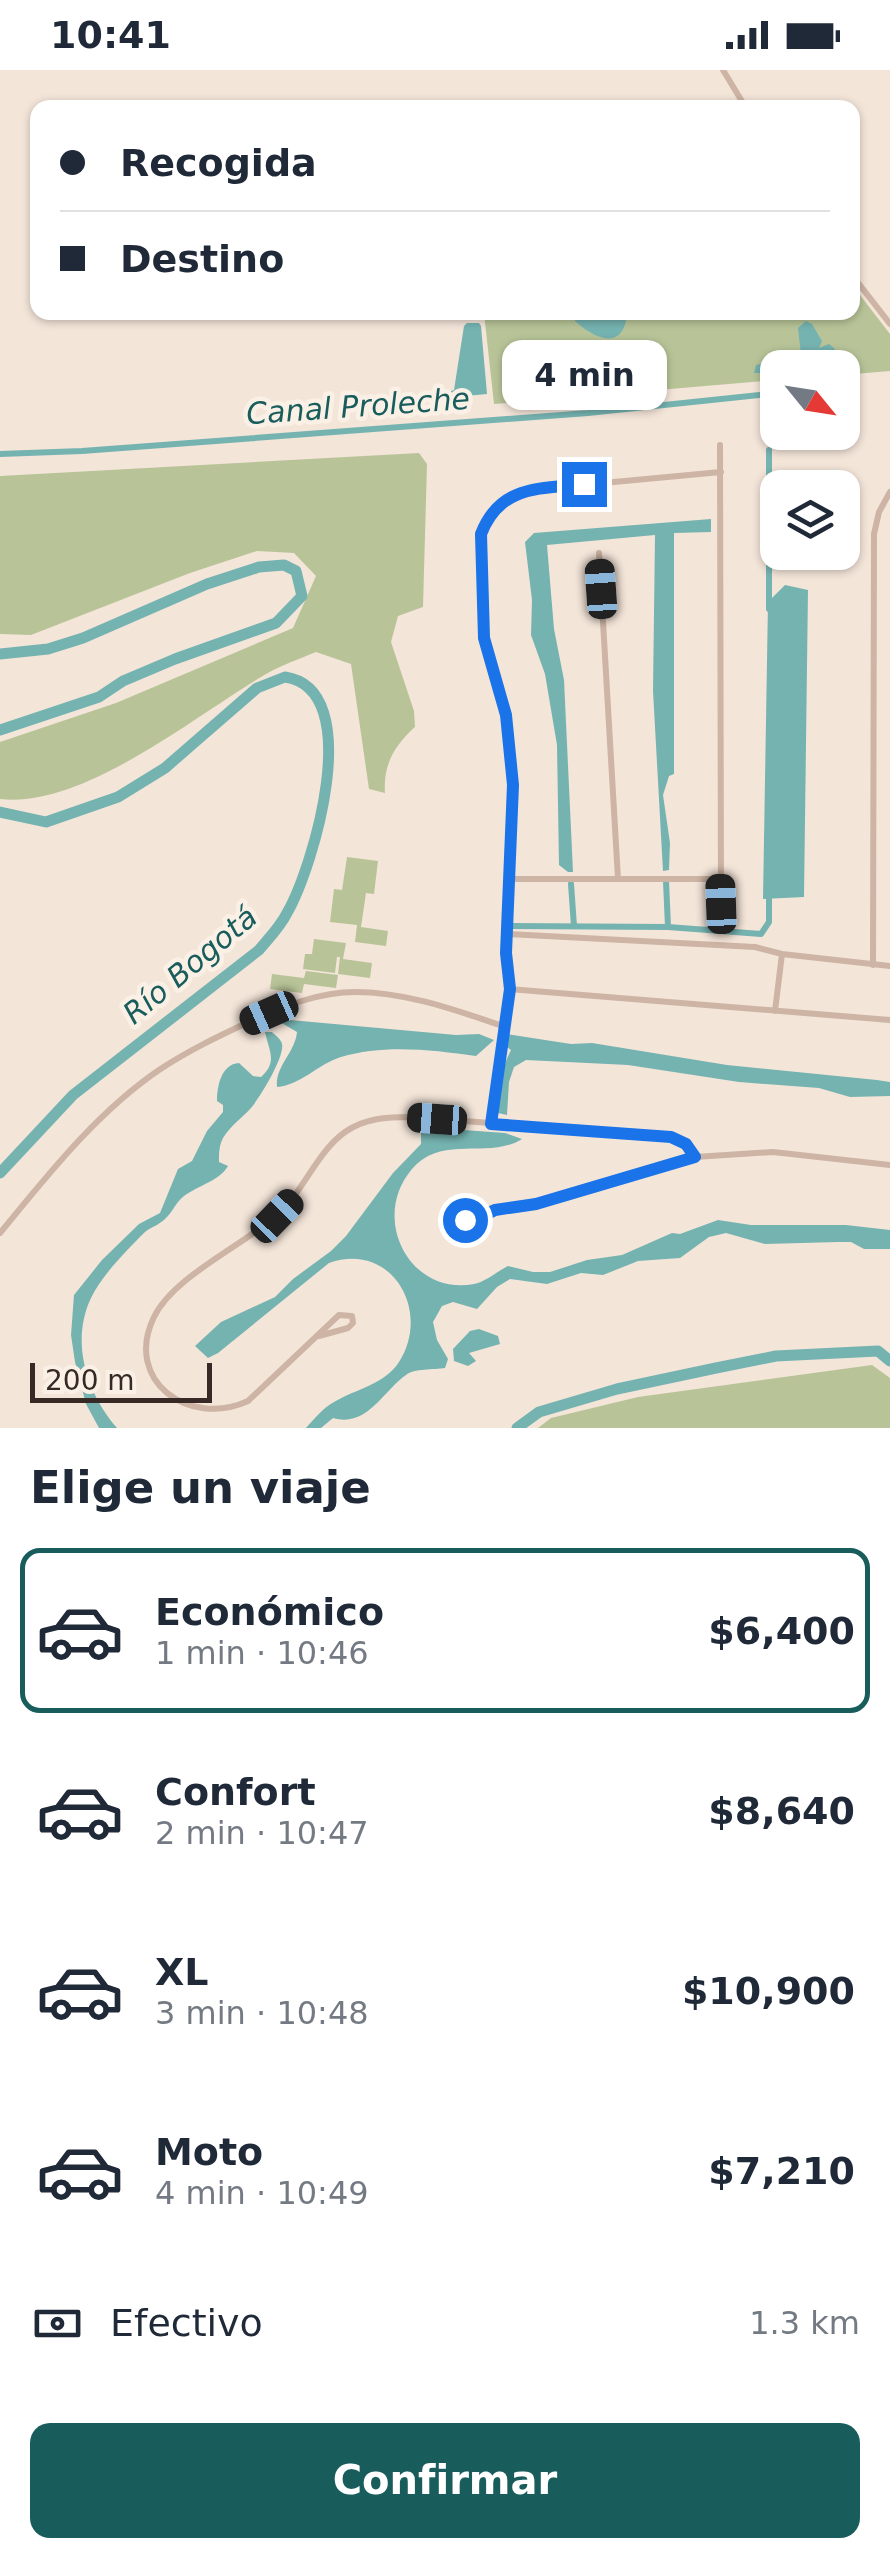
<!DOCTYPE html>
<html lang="es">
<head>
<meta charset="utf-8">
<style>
	:root { --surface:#fff; --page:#f2f2f3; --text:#1f2937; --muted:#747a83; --line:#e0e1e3; --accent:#185d5c }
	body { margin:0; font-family:"DejaVu Sans",sans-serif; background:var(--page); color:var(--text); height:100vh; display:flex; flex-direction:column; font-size:38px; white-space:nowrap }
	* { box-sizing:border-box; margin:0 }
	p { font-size:32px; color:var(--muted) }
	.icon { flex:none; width:55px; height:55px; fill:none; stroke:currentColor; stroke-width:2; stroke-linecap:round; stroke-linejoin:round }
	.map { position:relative; height:1358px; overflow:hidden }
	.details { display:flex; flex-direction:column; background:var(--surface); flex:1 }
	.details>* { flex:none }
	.top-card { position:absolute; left:30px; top:30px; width:830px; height:220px; border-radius:20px; box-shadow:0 2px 8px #0004; display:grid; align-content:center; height:220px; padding:0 30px; background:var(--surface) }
	.needle { width:65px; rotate:120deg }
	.fabs { position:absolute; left:760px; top:280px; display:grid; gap:20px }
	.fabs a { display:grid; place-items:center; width:100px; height:100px; border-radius:20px; background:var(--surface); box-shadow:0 2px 8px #0004; font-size:50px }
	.scale { position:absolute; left:30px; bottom:25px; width:182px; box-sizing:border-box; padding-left:10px; border:5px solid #372a26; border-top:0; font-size:28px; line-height:35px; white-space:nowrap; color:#372a26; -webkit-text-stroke:8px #fbf0e6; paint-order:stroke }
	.end { position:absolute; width:45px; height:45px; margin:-22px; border:12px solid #1a73e8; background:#fff; box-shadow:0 0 0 5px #fff }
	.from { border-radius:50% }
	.bubble { position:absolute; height:70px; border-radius:20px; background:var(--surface); box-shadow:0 2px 8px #0004; font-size:32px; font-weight:600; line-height:70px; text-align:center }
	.car { position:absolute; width:30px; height:60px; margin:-30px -15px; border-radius:12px; box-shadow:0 0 8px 2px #0007; background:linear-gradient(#222 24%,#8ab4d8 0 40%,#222 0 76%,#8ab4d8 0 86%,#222 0) }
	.top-card b { display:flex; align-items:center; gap:35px; height:95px; font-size:38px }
	.top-card b+b { border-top:2px solid var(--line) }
	.top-card i { width:25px; height:25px; background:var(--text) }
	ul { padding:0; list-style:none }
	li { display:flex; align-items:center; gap:30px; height:165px; margin:0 20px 15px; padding:0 10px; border:5px solid transparent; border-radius:20px }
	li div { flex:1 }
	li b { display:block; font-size:38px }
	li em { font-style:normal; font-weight:600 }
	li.active { border-color:var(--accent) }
	li>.icon { width:90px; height:90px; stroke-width:1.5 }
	h2 { padding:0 30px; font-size:45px; line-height:120px }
	.pay { display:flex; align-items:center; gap:25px; height:110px; padding:0 30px; font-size:38px }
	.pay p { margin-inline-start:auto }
	.action { display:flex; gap:20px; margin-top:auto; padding:20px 30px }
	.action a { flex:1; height:115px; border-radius:20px; background:var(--accent); color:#fff; font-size:40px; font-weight:600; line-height:115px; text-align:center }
	.status { display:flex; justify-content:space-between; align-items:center; height:70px; padding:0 50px; background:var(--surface); direction:ltr }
	.status svg { height:28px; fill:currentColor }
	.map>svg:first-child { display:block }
	.green { fill:#b8c498 }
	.water { fill:#75b3b1 }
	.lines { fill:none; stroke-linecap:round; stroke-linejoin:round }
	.canal { stroke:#75b3b1; stroke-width:6 }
	.river { stroke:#75b3b1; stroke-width:11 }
	.street { stroke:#cdb4a4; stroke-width:6 }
	.route { stroke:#1a73e8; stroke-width:12 }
	.labels { text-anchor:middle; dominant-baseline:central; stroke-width:9; stroke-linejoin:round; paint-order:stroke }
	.water-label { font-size:30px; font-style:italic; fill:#185d5c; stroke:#fbf0e6 }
</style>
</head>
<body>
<div class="status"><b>10:41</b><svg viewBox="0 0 49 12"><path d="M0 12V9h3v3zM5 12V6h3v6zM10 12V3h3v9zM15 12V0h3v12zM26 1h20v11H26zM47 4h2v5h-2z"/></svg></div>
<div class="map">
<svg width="890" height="1358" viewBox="0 0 890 1358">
	<rect width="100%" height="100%" fill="#f4e5d9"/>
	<path class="green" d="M853 216 890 264V301L843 305 842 298H778L777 310 494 334 484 243 852 242Z
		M419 383 427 394 423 537 398 546 391 572 414 641 415 657C394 676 383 695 385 723L369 719 351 594 316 582C299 589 282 595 266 604 196 645 83 739 0 729V672L116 633 293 558 316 506 294 483 257 481 190 503 31 565 0 564V406Z
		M347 787 378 791 374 824 366 823 361 857 388 861 386 876 355 872 357 855 330 852 334 819 342 820Z
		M314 869 346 873 343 889 372 893 370 908 338 904 340 887H337L335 903 303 899 305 884H312Z
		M306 901 338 905 336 918 304 914 302 923 270 919 272 904 304 908Z
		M872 1295 890 1308V1358H538L551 1348 638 1327Z"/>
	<path class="water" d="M573 242 627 243C624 282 595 269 575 251Z
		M806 251 812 254 822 271 819 278 829 274 835 279 834 285 847 293 845 295C823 293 801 298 778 298L777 303H754L756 295 801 285 798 258Z
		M467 253H479L481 256 487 324 445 328 444 323 454 320 464 256Z
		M711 449V462L674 463V704L669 706 663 725 670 773 669 800 663 801 653 621 655 465 547 475 554 559 564 610 573 802H568L559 795 557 675 545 604 531 565 532 530 525 472 534 463Z
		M785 515 808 520 804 827 763 829 768 532Z
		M290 950 456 965 479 964 494 970 476 986C433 980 384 974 341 987 318 994 301 1015 277 1017 275 996 295 983 297 962L280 952Z
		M265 962H272C275 965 281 969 282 974 285 987 259 1029 251 1038 241 1049 231 1055 223 1068 219 1076 219 1083 219 1092L228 1096C219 1111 199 1115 184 1126 176 1132 172 1143 165 1149 159 1155 151 1157 145 1162 127 1180 102 1205 91 1228 70 1272 87 1324 117 1358H99L86 1334 75 1292 71 1265 74 1225 102 1190 139 1154 160 1143 178 1099 192 1091 207 1061 223 1042V1035L217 1031C217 1017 221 994 239 993L253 1006 261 1007C278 992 269 981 265 962Z
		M507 964 571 974 592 973 727 995 877 1010 890 1012V1026L850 1027 819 1018 739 1012 628 995 526 990 514 997 509 1012 507 1045 498 1043C497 1021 501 1000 511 980L504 975Z
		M436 1058 505 1063 522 1069C489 1090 442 1064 412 1099 370 1148 409 1226 474 1214 485 1212 498 1201 508 1196L533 1202H550L587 1190 622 1185 672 1163 680 1164 718 1150 751 1155H846L890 1160V1179H864L851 1172H838L765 1174 726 1163 709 1167 680 1188 638 1191 603 1205 581 1203 547 1214 510 1209 497 1217 477 1239 453 1232 442 1236 433 1252 437 1270 448 1289 445 1298C434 1300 414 1298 406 1305 383 1321 367 1358 333 1348L321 1358H306C314 1349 323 1338 334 1332 356 1319 385 1314 399 1292 432 1240 391 1171 329 1193L218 1283 208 1288 195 1276 221 1252 275 1227 293 1209 331 1181 346 1166 393 1103 421 1074V1061Z
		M479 1259 498 1266 500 1274 469 1283 476 1291 468 1296 454 1291 453 1279 470 1261Z"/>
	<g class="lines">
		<path class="canal" d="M842 316 855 314
			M0 384 82 381 588 343 778 323
			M769 539V380
			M666 811 668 857
			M571 814 574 856
			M511 856 668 857 761 864 769 852V822"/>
		<path class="river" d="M0 584 48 579 83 568 207 514 259 497 284 495 296 501 302 526 276 553 175 589 123 611 99 627 0 660
			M0 742 46 752 118 727 165 698 257 618 285 607C367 619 313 798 287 843 280 857 269 868 259 880L73 1025 0 1103
			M517 1358 539 1342 617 1319 716 1298 776 1286 878 1281 890 1291"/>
		<path class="street" d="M723 0 746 38
			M852 205 890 254
			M720 375 721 834
			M599 483 618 809
			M511 809H720
			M506 864 755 877 782 884 890 896
			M873 895 874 464 879 442 890 422
			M509 919 890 950
			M775 941 782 884
			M491 1054 509 919 506 883 513 715 505 645 485 568 481 464 487 448 498 435 528 420 721 402
			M495 1140 472 1151 465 1150 461 1145 463 1138 469 1135 495 1140 536 1134 695 1087 773 1082 890 1095
			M0 1163C47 1106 97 1042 159 1000 189 980 221 965 253 950 285 936 319 922 355 922 406 922 455 940 503 956
			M319 1266 348 1258 353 1253 352 1246 339 1245 248 1331C189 1358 123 1311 154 1247 174 1206 244 1175 277 1145 304 1121 316 1083 345 1062 365 1048 387 1047 411 1047L671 1067 686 1074 695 1087"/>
	</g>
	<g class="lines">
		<path class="route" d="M465 1150 472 1151 495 1140 536 1134 695 1087 686 1074 671 1067 491 1054 510 919 506 883 513 715 506 645 484 568 481 464C500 415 539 419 584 414"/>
	</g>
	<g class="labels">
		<g class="water-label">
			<text transform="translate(358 336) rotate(-4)">Canal Proleche</text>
			<text transform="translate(190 895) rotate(-40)">Río Bogotá</text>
		</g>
	</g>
</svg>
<div class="fabs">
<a><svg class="needle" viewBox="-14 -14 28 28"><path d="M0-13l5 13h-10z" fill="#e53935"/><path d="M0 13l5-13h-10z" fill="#747a83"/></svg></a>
<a><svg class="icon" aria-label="layers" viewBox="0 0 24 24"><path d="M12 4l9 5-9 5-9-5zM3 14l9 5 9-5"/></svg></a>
</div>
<div class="scale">200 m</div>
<i class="end from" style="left:465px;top:1150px"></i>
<i class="end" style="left:584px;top:414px"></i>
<div class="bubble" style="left:502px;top:270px;width:165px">4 min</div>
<i class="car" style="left:601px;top:519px;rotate:356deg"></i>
<i class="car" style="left:721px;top:834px;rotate:358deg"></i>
<i class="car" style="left:269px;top:943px;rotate:246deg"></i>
<i class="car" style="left:437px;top:1049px;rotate:274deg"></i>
<i class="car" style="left:277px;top:1146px;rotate:44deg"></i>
<div class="top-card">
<b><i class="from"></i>Recogida</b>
<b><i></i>Destino</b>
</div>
</div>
<section class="details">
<h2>Elige un viaje</h2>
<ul>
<li class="active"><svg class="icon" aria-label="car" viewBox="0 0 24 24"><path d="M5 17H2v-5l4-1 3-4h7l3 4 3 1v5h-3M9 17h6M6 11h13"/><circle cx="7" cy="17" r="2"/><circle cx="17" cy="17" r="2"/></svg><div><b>Económico</b><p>1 min · 10:46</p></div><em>$6,400</em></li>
<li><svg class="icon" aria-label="car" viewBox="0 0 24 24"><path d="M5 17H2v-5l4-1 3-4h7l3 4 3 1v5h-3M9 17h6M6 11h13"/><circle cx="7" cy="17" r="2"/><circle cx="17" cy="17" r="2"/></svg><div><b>Confort</b><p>2 min · 10:47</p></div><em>$8,640</em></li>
<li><svg class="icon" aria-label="car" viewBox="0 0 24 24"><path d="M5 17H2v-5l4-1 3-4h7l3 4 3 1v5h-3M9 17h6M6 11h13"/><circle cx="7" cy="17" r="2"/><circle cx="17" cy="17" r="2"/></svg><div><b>XL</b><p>3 min · 10:48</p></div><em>$10,900</em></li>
<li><svg class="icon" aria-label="car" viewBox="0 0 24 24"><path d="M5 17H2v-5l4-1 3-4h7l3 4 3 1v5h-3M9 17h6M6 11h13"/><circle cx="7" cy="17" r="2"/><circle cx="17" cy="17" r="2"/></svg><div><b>Moto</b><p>4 min · 10:49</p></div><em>$7,210</em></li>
</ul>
<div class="pay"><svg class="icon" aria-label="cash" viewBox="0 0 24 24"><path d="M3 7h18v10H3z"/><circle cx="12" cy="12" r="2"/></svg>Efectivo<p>1.3 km</p></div>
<div class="action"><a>Confirmar</a></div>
</section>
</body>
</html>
